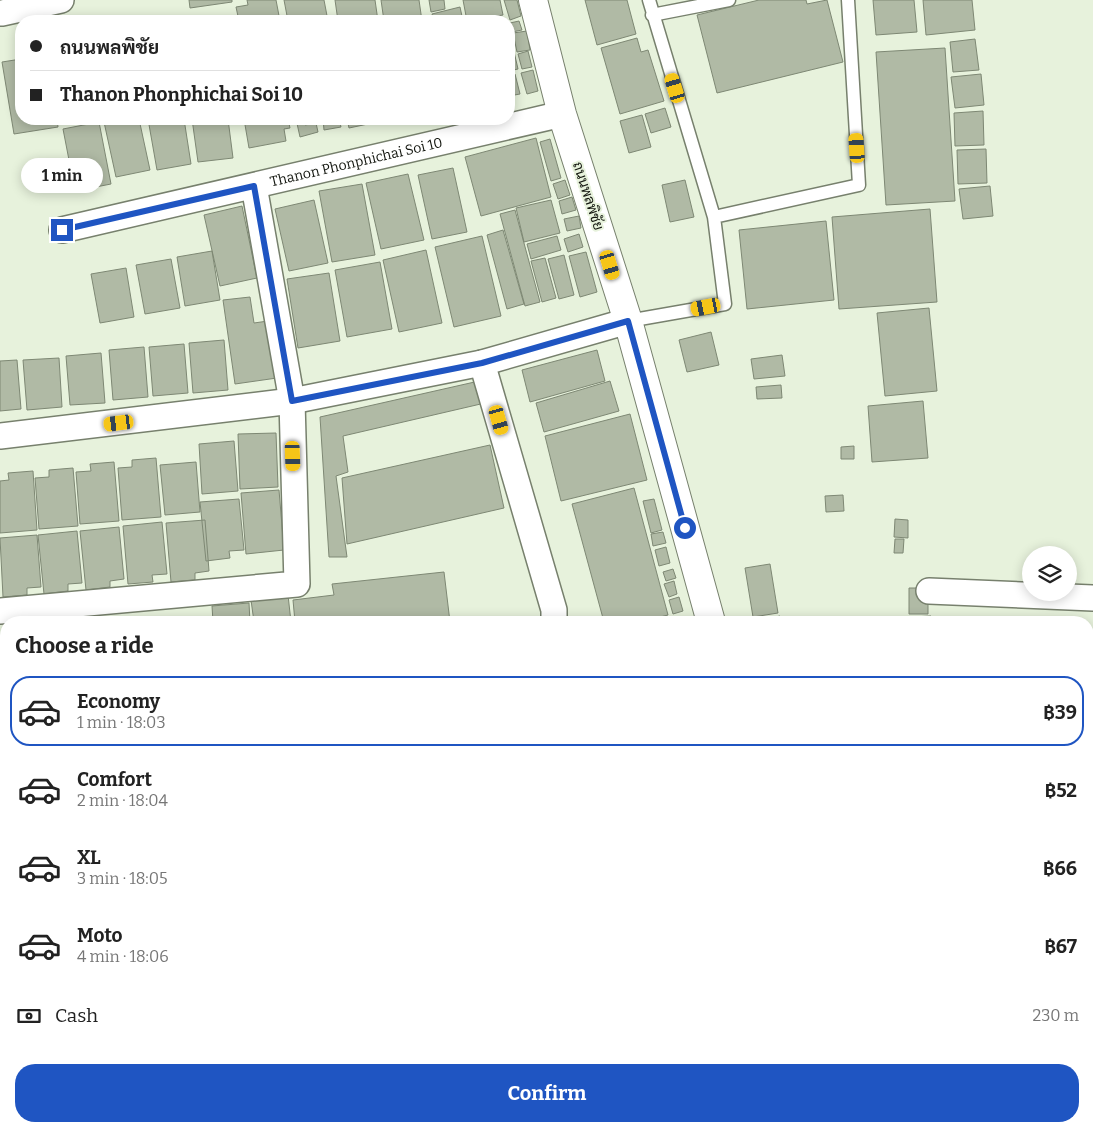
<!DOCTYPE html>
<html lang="en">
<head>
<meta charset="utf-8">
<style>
	:root { --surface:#fff; --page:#f6f6f6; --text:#222; --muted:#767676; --line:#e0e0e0; --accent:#1f55c2 }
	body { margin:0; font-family:Bitter,Sarabun,serif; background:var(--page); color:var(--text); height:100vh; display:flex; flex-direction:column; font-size:19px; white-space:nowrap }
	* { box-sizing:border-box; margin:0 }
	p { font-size:16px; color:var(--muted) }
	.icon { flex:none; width:28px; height:28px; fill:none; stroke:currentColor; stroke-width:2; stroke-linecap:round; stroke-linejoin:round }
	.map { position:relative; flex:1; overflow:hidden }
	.panel { position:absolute; left:0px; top:616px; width:1094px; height:516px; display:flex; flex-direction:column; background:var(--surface); border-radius:20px 20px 0 0; box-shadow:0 2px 12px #0003 }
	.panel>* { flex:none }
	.hud { position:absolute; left:15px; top:15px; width:500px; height:110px; border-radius:20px; box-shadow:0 2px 12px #0003; display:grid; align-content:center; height:110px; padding:0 15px; background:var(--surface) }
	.buttons { position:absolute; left:1022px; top:546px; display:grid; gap:10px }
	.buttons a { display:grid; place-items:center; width:55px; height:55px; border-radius:50%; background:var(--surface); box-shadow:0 2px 12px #0003; font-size:25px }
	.end { position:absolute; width:22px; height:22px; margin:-11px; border:6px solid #1f55c2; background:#fff; box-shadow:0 0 0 2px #fff }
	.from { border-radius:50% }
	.bubble { position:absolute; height:35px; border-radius:18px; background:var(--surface); box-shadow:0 2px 12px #0003; font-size:16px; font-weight:700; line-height:35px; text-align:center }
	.car { position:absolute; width:15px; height:30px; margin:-15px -8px; border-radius:6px; box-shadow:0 0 4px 1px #0007; background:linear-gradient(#f5c518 24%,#345 0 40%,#f5c518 0 76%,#345 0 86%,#f5c518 0) }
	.hud b { display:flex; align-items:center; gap:18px; height:48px; font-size:19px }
	.hud b+b { border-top:1px solid var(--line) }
	.hud i { width:12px; height:12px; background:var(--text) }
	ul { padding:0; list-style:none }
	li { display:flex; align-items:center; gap:15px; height:70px; margin:0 10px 8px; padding:0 5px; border:2px solid transparent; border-radius:20px }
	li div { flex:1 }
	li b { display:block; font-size:19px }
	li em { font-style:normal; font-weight:700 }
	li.on { border-color:var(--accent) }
	li>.icon { width:45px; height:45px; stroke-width:1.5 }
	h2 { padding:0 15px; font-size:22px; line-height:60px }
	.pay { display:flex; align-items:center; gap:12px; height:55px; padding:0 15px; font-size:19px }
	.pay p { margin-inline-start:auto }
	.cta { display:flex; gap:10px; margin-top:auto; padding:10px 15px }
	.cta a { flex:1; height:58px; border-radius:20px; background:var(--accent); color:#fff; font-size:20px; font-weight:700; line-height:58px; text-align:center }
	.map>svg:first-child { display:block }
	.building { fill:#b0baa5; stroke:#7e8874 }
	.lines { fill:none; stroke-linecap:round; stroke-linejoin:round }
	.lane-casing { stroke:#77806d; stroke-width:15 }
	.street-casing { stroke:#77806d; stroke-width:28 }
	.secondary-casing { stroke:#77806d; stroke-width:30 }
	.lane { stroke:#fff; stroke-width:12 }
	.street { stroke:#fff; stroke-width:25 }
	.secondary { stroke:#fff; stroke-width:28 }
	.route { stroke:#1f55c2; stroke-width:6 }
	.labels { text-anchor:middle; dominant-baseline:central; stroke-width:4; stroke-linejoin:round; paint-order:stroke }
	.street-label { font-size:14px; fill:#12150e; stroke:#e7f2dc }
</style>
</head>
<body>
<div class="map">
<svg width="1093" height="1132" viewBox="0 0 1093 1132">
	<rect width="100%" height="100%" fill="#e7f2dc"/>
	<path class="building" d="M189 0H232V2L190 8Z
		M247 0H276L280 21H239L236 7 248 5Z
		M284 0H324L328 21H288Z
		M335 0H375L378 21H338Z
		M381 0H419L422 21H384Z
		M429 0H444L445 9 431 12Z
		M463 0H500L503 15 467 21Z
		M504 0H517L521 16 510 20Z
		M585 0H627L636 34 597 45Z
		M759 0H806L807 4 827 0 843 62 717 93 697 15Z
		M873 0H914L917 32 876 35Z
		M923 0H972L975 30 926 35Z
		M460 7 463 21H434L432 14Z
		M519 21 522 30 512 32 510 23Z
		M509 30 518 69 509 71Z
		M527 31 530 50 517 52 513 33Z
		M637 38 641 52 648 50 664 101 620 114 601 48Z
		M975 39 979 70 953 72 950 42Z
		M945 48 955 201 886 205 876 52Z
		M528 51 532 67 522 69 518 54Z
		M21 59V119H57L58 127 14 134 2 62Z
		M533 70 538 91 527 94 521 73Z
		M515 74 520 94 509 96V75Z
		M981 74 984 105 955 108 951 77Z
		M665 108 671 127 651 133 645 114Z
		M983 111 984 145 955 146 954 113Z
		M642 115 651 147 629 153 620 121Z
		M118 119H139L150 170 116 177 104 122Z
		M148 119H184L191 164 157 170Z
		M192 119H228L233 158 198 162Z
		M244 119H288L290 128 284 129 286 141 249 148Z
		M296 119H304L305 125 316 123 318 132 300 137Z
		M306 119H339L341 127 324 130 323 119 306 122Z
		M347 119H367L368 124 349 128Z
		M99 122 111 184 75 191 63 129Z
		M536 138 551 197 481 216 465 157Z
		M550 139 561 178 551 181 540 142Z
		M986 149 987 183 958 184 957 150Z
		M453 168 467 232 432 239 418 175Z
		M408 174 424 240 381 249 366 183Z
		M565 180 570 195 558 199 553 184Z
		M685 180 694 217 670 222 662 185Z
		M362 184 375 255 332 262 319 191Z
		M990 186 993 216 963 219 959 189Z
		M572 197 576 210 562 214 559 201Z
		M314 200 328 263 289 271 275 209Z
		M551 200 560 233 524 242 516 208Z
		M242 206 257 278 220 286 204 215Z
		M930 209 937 302 839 309 832 217Z
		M515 210 540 302 525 306 500 214Z
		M579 216 581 228 567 231 564 219Z
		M826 221 834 300 747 309 739 230Z
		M503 230 524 304 507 309 487 235Z
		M579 234 583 247 568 252 564 239Z
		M482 236 501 316 454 327 435 247Z
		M557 236 561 250 531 259 527 244Z
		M426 250 442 323 399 332 383 260Z
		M212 251 220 300 185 306 177 257Z
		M586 252 597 292 580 297 569 256Z
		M564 255 574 295 559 299 548 259Z
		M545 258 556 298 542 302 531 261Z
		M171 259 180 308 145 314 136 265Z
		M380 262 392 329 347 337 335 270Z
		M126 268 134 317 100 323 91 274Z
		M329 273 340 341 298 348 287 279Z
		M250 297 254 323 268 321 277 378 235 384 223 300Z
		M929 308 937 391 885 396 877 313Z
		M711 332 719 365 687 372 679 340Z
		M224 340 228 390 193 393 189 343Z
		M184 344 188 393 153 396 149 347Z
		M144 347 148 397 113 400 109 350Z
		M597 350 605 381 530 402 522 370Z
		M101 353 105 403 70 405 66 356Z
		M782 355 785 376 754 379 751 359Z
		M59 358 62 407 27 410 23 360Z
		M17 360 21 409 0 411V361Z
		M479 381 485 403 343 436 348 472 336 476 347 557H329L320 417Z
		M610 381 619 411 544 432 536 403Z
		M781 385 782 398 757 399 756 387Z
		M923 401 928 458 872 462 868 406Z
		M630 414 647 480 561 501 545 436Z
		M276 433 278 487 240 489 238 434Z
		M234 441 238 491 202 494 199 444Z
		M490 445 504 508 347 544 342 478Z
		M854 446V459H841V447Z
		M156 458 161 517 122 520 118 468 132 467V460Z
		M114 462 119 521 80 524 76 472 91 471 90 464Z
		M196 462 200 512 165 515 160 465Z
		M73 468 78 526 39 529 35 478 49 477V470Z
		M33 471 37 530 0 533V481L9 480 8 473Z
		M634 488 668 615 641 622H604L572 504Z
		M279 490 284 550 246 554 241 493Z
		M843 495 844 511 826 512 825 496Z
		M239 499 244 550 229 551 230 558 206 561 200 502Z
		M654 499 662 530 651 533 643 501Z
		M895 519 908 520V538L894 537Z
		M205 520 209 571 195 573V580L171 582 166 523Z
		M162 522 167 574 152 575 153 582 128 584 123 526Z
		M119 527 124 579 110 581V587L86 590 80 531Z
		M77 531 82 583 68 584V591L44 594 38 535Z
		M663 532 666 543 653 546 651 534Z
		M37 535 41 587 27 588V595L3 597 0 538Z
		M895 539H904L903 553H894Z
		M666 547 670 563 659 566 655 550Z
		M770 564 778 613 753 617 745 568Z
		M673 569 676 578 666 581 663 572Z
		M444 572 450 622H295L293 600 334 595 332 584Z
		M674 581 677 594 669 597 664 584Z
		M909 588H928V614H909Z
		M288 595 291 622H254L251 600Z
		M679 597 683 611 673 614 669 600Z
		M249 603 250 622H213L212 606Z
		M780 616 782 622H756V621Z
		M931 616V622H912V617Z
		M6 644V703L0 704V645Z
		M1088 713H1093V788L1088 787Z
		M1088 838 1093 839 1092 880 1088 879Z
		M6 1093V1126H64L66 1132H0V1095Z
		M558 1126H568L570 1132H539Z
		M681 1126H744L746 1132H682Z
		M749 1126H775L776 1128 751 1132Z
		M781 1126H832L811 1132H783Z
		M923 1126H947L949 1132H906Z
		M951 1126H982L964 1132H953Z"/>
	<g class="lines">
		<g class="lane-casing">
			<path id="lane" d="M652 15 729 0
				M714 217 859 185 848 0
				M628 321 725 304 714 217 649 0
				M1088 931 1093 932
				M427 1132 450 1126"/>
		</g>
		<g class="street-casing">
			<g id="street">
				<path d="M2 13 61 0"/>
				<path id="s1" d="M62 230 562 114"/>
				<path d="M482 363 554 610V622"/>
				<path d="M0 436 292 401 482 363 628 321"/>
				<path d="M929 591 1093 598"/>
				<path d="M0 611 297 584 292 401 254 186"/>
				<path d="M0 792H6"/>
				<path d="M1088 818H1093"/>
				<path d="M0 1060 6 1058"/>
			</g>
		</g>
		<g class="secondary-casing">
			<path id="secondary" d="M533 0 562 114 628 321 711 622
				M862 1126 864 1132"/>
		</g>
		<use href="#lane" class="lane"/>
		<use href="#street" class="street"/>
		<use href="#secondary" class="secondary"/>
	</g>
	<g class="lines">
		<path class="route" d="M62 230 254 186 292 401 482 363 628 321 685 528"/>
	</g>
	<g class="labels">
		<g class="street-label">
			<text stroke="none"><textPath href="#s1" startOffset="302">Thanon Phonphichai Soi 10</textPath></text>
			<text transform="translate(588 196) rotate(72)">ถนนพลพิชัย</text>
		</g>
	</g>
</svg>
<div class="buttons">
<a><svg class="icon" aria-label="layers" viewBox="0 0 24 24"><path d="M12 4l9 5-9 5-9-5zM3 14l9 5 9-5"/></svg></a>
</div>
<i class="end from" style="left:685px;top:528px"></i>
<i class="end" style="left:62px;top:230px"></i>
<div class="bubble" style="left:21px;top:158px;width:82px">1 min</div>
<i class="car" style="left:675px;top:88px;rotate:343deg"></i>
<i class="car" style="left:857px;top:148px;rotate:356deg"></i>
<i class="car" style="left:610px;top:265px;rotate:163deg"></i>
<i class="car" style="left:706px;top:307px;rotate:259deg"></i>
<i class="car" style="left:499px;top:420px;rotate:164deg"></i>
<i class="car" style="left:119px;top:423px;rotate:263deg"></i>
<i class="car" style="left:293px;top:456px;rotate:178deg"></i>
<div class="hud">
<b><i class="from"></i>ถนนพลพิชัย</b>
<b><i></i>Thanon Phonphichai Soi 10</b>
</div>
<section class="panel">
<h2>Choose a ride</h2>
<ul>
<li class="on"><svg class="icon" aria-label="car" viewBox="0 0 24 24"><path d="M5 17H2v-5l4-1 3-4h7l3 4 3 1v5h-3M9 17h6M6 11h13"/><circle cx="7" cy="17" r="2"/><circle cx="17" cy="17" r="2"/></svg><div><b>Economy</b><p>1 min · 18:03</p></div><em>฿39</em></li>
<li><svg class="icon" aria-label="car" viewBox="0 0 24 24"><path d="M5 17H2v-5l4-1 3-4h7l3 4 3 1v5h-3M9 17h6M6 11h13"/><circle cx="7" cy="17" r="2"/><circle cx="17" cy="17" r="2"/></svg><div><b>Comfort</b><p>2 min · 18:04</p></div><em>฿52</em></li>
<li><svg class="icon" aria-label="car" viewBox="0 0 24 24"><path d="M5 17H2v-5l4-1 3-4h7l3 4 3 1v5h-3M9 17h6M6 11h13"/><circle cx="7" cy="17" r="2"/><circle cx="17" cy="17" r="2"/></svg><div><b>XL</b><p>3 min · 18:05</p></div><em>฿66</em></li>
<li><svg class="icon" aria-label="car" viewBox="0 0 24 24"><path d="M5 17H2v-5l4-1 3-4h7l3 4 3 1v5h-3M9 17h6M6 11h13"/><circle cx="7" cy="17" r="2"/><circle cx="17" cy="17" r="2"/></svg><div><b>Moto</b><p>4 min · 18:06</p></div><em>฿67</em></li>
</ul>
<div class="pay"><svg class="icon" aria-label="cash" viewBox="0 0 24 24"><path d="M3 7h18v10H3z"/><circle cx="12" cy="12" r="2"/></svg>Cash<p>230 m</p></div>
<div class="cta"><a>Confirm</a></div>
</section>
</div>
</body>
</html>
